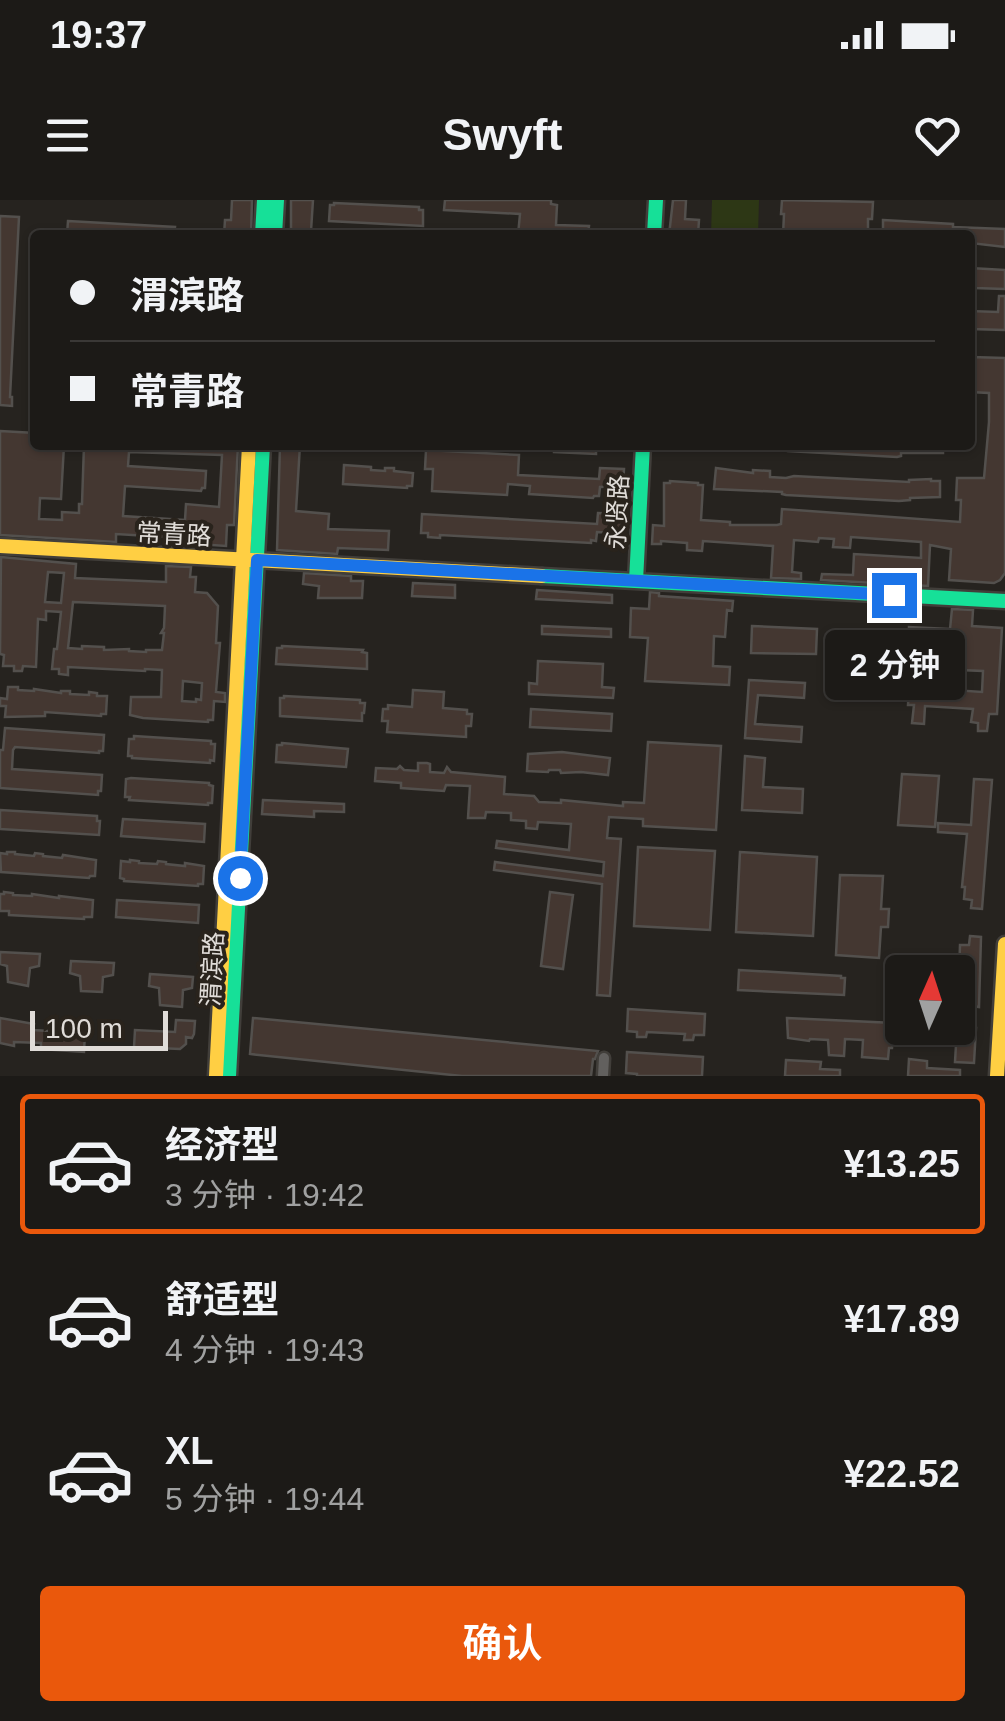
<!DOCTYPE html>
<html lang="zh">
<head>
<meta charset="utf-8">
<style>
	:root { --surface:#1c1a17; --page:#252320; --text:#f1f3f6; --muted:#a0a1a1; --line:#3a3836; --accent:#ea580c }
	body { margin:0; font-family:Arial,"Noto Sans SC",sans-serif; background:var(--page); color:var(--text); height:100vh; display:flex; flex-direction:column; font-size:38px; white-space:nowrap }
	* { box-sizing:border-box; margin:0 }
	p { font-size:32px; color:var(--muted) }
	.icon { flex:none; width:55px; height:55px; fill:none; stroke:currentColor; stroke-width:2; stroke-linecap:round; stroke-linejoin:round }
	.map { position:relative; height:876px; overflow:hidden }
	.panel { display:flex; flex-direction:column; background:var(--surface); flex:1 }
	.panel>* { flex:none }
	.hud { position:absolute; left:30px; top:30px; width:945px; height:220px; border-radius:10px; box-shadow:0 2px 8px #0004,0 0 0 2px var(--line); display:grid; align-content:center; height:220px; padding:0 40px; background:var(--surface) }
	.needle { width:65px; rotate:3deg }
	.buttons { position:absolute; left:885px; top:755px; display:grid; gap:20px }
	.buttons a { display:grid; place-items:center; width:90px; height:90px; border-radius:10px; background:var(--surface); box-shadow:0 2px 8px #0004,0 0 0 2px var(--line); font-size:50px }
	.scale { position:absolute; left:30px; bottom:25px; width:138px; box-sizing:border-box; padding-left:10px; border:5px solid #e0dcd8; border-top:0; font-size:28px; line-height:35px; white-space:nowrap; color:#e0dcd8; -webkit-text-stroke:8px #29231c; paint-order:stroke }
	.end { position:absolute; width:45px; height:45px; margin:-22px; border:12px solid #1a73e8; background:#fff; box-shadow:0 0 0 5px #fff }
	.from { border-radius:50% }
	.bubble { position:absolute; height:70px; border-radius:10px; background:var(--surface); box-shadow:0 2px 8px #0004,0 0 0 2px var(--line); font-size:32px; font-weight:600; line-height:70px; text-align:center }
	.hud b { display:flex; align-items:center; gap:35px; height:95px; font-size:38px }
	.hud b+b { border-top:2px solid var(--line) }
	.hud i { width:25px; height:25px; background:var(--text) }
	ul { padding:18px 0 0; list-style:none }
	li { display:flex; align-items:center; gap:30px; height:140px; margin:0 20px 15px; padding:0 20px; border:5px solid transparent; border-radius:10px }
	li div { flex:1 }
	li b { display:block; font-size:38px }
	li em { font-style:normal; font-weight:600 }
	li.active { border-color:var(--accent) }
	li>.icon { width:90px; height:90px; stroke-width:1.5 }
	.primary-button { display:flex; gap:20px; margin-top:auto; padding:20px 40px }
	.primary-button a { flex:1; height:115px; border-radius:10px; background:var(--accent); color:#fff; font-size:40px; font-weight:600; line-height:115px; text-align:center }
	.status { display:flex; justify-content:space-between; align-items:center; height:70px; padding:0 50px; background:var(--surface); direction:ltr }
	.status svg { height:28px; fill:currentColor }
	header { display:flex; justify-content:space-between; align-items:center; height:130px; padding:0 40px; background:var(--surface); font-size:45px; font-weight:600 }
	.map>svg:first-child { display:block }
	.green { fill:#2d3715 }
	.building { fill:#443731; stroke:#53504d; stroke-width:2.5; fill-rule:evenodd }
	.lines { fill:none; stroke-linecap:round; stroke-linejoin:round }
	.street-casing { stroke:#413e3a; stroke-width:15 }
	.fast-casing { stroke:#413e3a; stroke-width:19 }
	.slow-casing { stroke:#413e3a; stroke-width:19 }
	.street { stroke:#62605e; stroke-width:10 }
	.fast { stroke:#16e098; stroke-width:14 }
	.slow { stroke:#ffcf43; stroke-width:14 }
	.route { stroke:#1a73e8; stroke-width:12 }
	.labels { text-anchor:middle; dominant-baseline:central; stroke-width:8; stroke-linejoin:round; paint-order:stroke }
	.street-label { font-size:25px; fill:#e0dcd8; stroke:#29231c }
</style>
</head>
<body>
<div class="status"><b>19:37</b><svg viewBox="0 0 49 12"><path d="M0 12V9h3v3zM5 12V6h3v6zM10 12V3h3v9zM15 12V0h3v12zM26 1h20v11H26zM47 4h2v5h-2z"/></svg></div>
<header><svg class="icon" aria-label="menu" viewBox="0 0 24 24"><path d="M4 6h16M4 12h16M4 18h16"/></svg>Swyft<svg class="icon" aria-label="heart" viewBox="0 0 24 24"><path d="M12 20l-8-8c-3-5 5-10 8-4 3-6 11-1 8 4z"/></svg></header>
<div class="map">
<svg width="1005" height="876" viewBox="0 0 1005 876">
	<rect width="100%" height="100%" fill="#26231f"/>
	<path class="green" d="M712 0H759L758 35H711Z"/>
	<path class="building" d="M232 0H252L251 35H224L225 20H231Z
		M291 0H313L311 31 291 30Z
		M445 0H551V4L557 5 556 25 589 26 588 35H518L520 14 444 10Z
		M673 0H686L685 19 699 20 698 35H669Z
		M782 0 873 2 872 19H868V30H863V35H783L784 14H781Z
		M334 3 419 7V10H423V26L329 21 330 5H334Z
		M0 16 19 17 10 197H12V206L0 205Z
		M883 20 953 24V27L1005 29V47L970 43V35H883Z
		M68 21 175 27 174 35H67Z
		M970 68 1005 70V89L974 88V85H970Z
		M999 96H1005V130L970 129V111L998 112Z
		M971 157 1005 158V373L1000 380 994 383 949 380 951 349 930 345 928 386 821 380 822 374 853 375 854 354 921 358V342L851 337 850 348 833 347 834 339 819 338 818 342 794 340 792 372 801 373V379L771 378 773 346 703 341 702 351 687 350V343L661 341V344H652L653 325 664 326V283H670V281L698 283V285H703L701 320 730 322V325H777L781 324 782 309 960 322 961 300H956L957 278H984L989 222V193L970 192Z
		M0 231 35 233V245H64L61 299 40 298 39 319 62 320V312L79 313V304H82L84 245H238L234 325H227L226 346 182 343V338L116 334V342L0 335ZM129 252 222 255 219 307 186 304 185 320 123 316 125 286 201 291 202 288H205L206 271 128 266Z
		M280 245H300L296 311 329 314 328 329 389 331 388 350 338 348 337 354 277 350Z
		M554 245H596V254L554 252Z
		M788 245H943V253H901V256L897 257 788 251Z
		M426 250 519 255 518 275 599 279 600 268 624 269 623 286 600 287 599 296H594L593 298 529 294 530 286 508 284 507 295 432 291 433 269H425Z
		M344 265 371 267V270L385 271V268H394V271L413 273 412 286H407V288L343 284Z
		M716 268 753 273V270L770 271V277L786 278 794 276 909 282V280L931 279V281H940V297L910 298V300L899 301 786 295 782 294V292L714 289Z
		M598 313 622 314 621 331 616 330V333L597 332 596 341 591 340V343L440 335V338L428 337V333H421L422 314 597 324Z
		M1 357 76 364 75 378 166 382V366L191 367 190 377H196L195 392 207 393 218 406 216 443H220L216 492 225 493V502L214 501 213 520H208V522L143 518 130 515 131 497H161L162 470 145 469V471L68 467V475L59 474V469H52L54 449H57L61 412 46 411V420L38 419 36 467 23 466 22 471H14V466H3L4 455 0 454ZM48 372 64 373 61 403 45 402ZM73 402 165 406 164 428 161 433H164L162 450H146V452L129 451V449L104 450V447L82 446V449L68 448ZM183 481 202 483 201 500 196 499V502L182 501Z
		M304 373 351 376V381H363L362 398H318L319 386 303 384Z
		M413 383 455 385V398L412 396Z
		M537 390 612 395V403L536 399Z
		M650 392 659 393V396L733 401 732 411 727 410 725 437 714 436 713 466 730 467 729 485 645 481 648 438 630 437 631 408 649 409Z
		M952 409 973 410 972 426 1002 428 997 514H989L987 531H978V523L971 522 973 509 925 506 924 524 912 523 914 505H908L909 487 982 492 983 471 910 468V454L883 453V458H875V452H860L861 431 909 434V427L950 429Z
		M542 426 611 429V437L542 434Z
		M752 426 817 429 816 454 751 453Z
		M282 446 363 450 362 452 367 453V469L276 464 277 448H282Z
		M538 461 603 464 602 487 614 488 613 498 529 494V483L537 484Z
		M749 480 805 483 804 498 758 495 755 524 802 527 801 542 745 538Z
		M8 487H18V490L34 491V489L61 493V491H70V494L89 495V492L97 493V496H107L106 514H101V516L45 512V516L5 517 6 506H0V498L7 499Z
		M413 490 444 492 443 508 467 510V514H472L471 526H466V537L387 532 388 521H382L383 509H388V505L412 507Z
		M284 496 360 500V503H365L364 513H362V521L280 516V498H284Z
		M531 509 612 514 611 531 530 527Z
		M5 528 104 535 103 551H99V553L15 547 13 550 12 569 102 575 101 591H98V595L0 588V550H3Z
		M134 536 211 541V544H215L214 561 210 560V563L132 558V556H128L129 539H134Z
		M648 542 721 546 716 630 643 626V619L609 617 607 638 621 639 610 796 597 795 602 684 494 670 495 662 603 676 604 662 496 648 497 641 569 650 571 624 538 622 537 629 526 628V621L511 620V613L486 612 485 618H468L470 586 446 585 444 591 401 588V583L375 581 376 568 397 569 400 566 404 570 418 571V563H427L430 564V572L444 573 447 567 451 572 505 577 504 594 534 596 539 602 561 603V600L623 606V602L644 603Z
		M282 543 348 549 346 567 276 562 277 545H282Z
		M562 552 610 558 608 575 581 572 561 573 560 570H549L548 572 527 571 528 554Z
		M745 556 765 558 763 587 803 589 802 613 742 610Z
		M902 574 939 576 935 627 898 625Z
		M131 578 209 583V585L213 586 212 603H208V605L129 600 130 597H125L126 579Z
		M974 579 992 580 982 709 971 708 972 700 964 699 965 687H962L967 634 938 632V623L971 625Z
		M263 600 344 604V612L314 611V617L262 614Z
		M0 610 97 616V621H100L99 635 0 629Z
		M123 619 205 624 204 642 121 636Z
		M638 647 715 651 710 730 634 726Z
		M7 652H15V654L34 656 35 653 43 654V656L62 658 63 655 96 660 95 676H90L89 678 1 672 0 653 7 654Z
		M740 652 817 657 813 736 736 732Z
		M130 660 139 661V663L157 664 158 661 166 662V664L185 666V663L204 666 203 684H198V686L124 681V679L120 678 121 661 130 662Z
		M840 675 883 676 881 709H889L888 727H881L879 758 836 755Z
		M4 692 13 693V695L32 696V694L59 698V696L93 700 92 717H84V719L9 715V711H0V694H4Z
		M550 692 573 695 563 769 541 766Z
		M117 700 199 705 198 723 116 717Z
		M970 736 981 737 979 807 958 804 960 745H969Z
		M0 752 40 754 39 766 30 768 28 786 8 782 7 766 0 764Z
		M71 761 114 763 113 775 103 777 102 792 81 791 80 776 70 773Z
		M739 770 841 776V778H845L844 795 738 790Z
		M150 774 193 777 192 788 183 790 182 807 160 805 159 788 149 786Z
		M628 809 705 814 704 835H694L693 840H684L685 834 647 832 646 837H637V832L627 831Z
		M0 818 34 824 33 830 85 833 84 852 41 849V843L14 842V846L0 843Z
		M253 818 598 851 595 859H593L591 876H462L250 854Z
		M787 818 894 823 892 848H889L888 859 862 857 863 840 845 839 844 856 829 855 828 840 810 839 809 841 788 838Z
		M176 820 195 821 194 834 192 838 186 837V844L180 849 134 847 135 830 175 832Z
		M957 828H976L974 863 955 862Z
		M627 852 703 857 702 876H637V874L626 873Z
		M909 859 927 861V868L960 870V876H908Z
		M786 860 821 862 820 869 840 870V876H785Z"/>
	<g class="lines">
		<g class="street-casing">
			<path id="street" d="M603 876 604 858"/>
		</g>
		<g class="fast-casing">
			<path id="fast" d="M262 35 264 0
				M275 35 277 0
				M654 35 656 0
				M542 376 1005 401
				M636 381 643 245
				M229 876 263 245"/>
		</g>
		<g class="slow-casing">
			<path id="slow" d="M0 346 542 376
				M216 876 249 245
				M997 876 1005 744"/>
		</g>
		<use href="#street" class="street"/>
		<use href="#fast" class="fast"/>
		<use href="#slow" class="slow"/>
	</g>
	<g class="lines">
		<path class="route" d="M240 678 257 360 894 395"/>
	</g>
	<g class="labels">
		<g class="street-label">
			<text transform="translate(617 312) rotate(-87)">永贤路</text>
			<text transform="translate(174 334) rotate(3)">常青路</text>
			<text transform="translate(212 769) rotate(-87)">渭滨路</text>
		</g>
	</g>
</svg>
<div class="buttons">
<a><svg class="needle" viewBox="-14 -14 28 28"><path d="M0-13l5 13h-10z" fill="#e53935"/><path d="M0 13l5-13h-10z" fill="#a0a1a1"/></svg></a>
</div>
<div class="scale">100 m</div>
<i class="end from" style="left:240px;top:678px"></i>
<i class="end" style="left:894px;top:395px"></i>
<div class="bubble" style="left:825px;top:430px;width:140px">2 分钟</div>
<div class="hud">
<b><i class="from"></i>渭滨路</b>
<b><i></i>常青路</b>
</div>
</div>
<section class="panel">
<ul>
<li class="active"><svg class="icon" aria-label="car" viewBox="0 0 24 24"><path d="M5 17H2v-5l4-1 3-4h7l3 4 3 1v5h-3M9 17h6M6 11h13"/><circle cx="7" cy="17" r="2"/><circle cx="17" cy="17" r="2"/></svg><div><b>经济型</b><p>3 分钟 · 19:42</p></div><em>¥13.25</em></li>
<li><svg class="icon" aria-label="car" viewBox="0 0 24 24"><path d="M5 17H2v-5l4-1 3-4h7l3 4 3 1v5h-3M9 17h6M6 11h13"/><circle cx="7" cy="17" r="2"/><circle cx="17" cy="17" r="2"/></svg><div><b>舒适型</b><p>4 分钟 · 19:43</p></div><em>¥17.89</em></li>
<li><svg class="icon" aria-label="car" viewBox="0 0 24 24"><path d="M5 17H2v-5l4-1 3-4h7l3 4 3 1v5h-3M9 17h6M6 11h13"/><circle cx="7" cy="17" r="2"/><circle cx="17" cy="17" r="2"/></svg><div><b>XL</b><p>5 分钟 · 19:44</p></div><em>¥22.52</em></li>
</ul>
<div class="primary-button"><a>确认</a></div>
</section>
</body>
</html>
